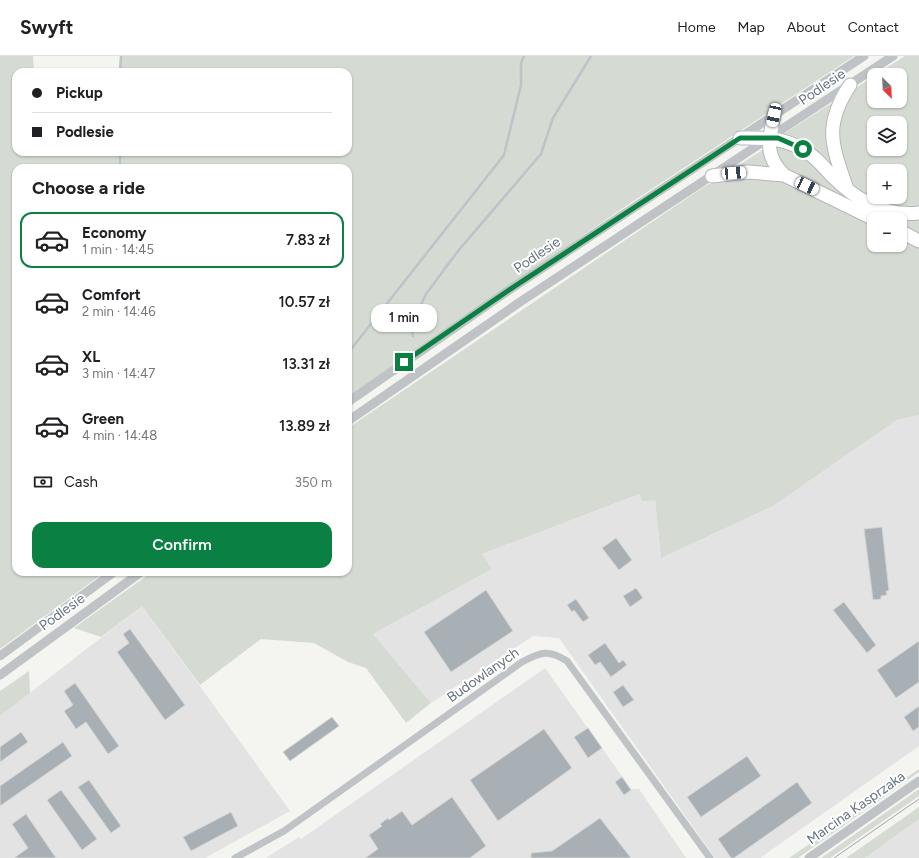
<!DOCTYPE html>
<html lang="en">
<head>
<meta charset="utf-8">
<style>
	:root { --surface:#fff; --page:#f2f2f2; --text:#202124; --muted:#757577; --line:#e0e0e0; --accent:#0b8043 }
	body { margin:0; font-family:Figtree,sans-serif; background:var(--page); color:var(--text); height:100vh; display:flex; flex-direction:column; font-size:15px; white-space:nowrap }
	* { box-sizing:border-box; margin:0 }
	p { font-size:13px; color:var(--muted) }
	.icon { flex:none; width:22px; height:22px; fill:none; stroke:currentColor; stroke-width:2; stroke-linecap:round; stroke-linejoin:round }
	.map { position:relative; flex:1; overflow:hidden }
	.side { position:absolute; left:12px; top:108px; width:340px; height:412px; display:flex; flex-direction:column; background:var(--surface); border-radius:12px; box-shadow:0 1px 3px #0004 }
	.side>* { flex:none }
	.top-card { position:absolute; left:12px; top:12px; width:340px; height:88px; border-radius:12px; box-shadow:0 1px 3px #0004; display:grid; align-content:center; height:88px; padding:0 20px; background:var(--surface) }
	.needle { width:26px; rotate:156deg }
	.buttons { position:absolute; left:867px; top:12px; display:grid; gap:8px }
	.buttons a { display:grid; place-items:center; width:40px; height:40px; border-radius:8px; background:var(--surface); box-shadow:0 1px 3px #0004; font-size:20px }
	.end { position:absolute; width:18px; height:18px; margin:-9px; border:5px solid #0b8043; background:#fff; box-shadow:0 0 0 2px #fff }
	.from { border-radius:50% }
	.bubble { position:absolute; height:28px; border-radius:12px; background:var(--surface); box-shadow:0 1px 3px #0004; font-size:13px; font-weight:600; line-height:28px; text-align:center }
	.car { position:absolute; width:12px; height:24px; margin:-12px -6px; border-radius:5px; box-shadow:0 0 3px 1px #0007; background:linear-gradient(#fff 24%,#345 0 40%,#fff 0 76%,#345 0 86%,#fff 0) }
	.top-card b { display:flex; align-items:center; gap:14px; height:38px; font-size:15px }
	.top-card b+b { border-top:1px solid var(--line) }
	.top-card i { width:10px; height:10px; background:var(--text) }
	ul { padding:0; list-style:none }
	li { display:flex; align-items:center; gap:12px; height:56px; margin:0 8px 6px; padding:0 12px; border:2px solid transparent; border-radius:12px }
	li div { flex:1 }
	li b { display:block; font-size:15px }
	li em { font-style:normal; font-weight:600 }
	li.on { border-color:var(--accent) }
	li>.icon { width:36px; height:36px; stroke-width:1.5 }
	h2 { padding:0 20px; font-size:18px; line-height:48px }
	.pay { display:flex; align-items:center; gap:10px; height:44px; padding:0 20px; font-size:15px }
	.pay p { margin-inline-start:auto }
	.action { display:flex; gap:8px; margin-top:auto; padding:8px 20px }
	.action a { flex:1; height:46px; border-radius:12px; background:var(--accent); color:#fff; font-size:16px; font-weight:600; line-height:46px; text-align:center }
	header { display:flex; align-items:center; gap:24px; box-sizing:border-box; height:56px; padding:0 20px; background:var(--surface); border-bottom:1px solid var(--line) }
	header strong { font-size:19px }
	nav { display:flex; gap:22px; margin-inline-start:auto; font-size:14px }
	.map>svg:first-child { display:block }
	.built { fill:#e2e3e2 }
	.green { fill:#d5dbd2; fill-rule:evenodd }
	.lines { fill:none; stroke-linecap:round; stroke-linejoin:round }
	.stream { stroke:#bbc4c9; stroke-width:2.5 }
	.building { fill:#a9b0b5; stroke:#d5d6d3 }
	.motorway-casing { stroke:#b4b7ba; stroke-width:15 }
	.minor { stroke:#bfc3c6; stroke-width:7 }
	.tertiary { stroke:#bfc3c6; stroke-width:9 }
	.motorway { stroke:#fff; stroke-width:13 }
	.tram { stroke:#a1a6ab; stroke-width:1 }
	.route { stroke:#0b8043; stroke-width:5 }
	.labels { text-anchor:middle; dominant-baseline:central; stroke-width:4; stroke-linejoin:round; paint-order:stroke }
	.street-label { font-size:14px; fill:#657380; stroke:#fff }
</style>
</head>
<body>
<header>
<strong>Swyft</strong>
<nav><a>Home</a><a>Map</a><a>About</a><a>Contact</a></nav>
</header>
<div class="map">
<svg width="919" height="802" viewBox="0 0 919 802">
	<rect width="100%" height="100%" fill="#f4f4f1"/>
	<path class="built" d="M919 359V690L760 802H715L559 582 533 580 431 647 373 578 492 513 482 498 641 438 655 444 661 502 773 450 897 364Z
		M142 550 290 755 205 802H0V660Z
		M545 612 631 733H639L686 802H266L299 781 301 783Z
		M919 763V802H865Z"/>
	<path class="green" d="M0 0H33L34 16H16V96H348V16H74L121 14V0H854L629 148 348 341V112H16V516H105L0 593Z
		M905 0H919V151L911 152 881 149 855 132 845 116 837 70 851 35 874 20V45H900V19H875ZM874 67H900V93H874ZM874 115H900V141H874Z
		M835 45 838 120 782 79Z
		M775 87 801 97 838 132 919 161V181L900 171V163H883L789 117 777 103Z
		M764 93 772 114 733 113Z
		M742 120 785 125 842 155 874 169V189H900V181L919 190V359L897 364 773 450 661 502 655 444 642 445 640 438 482 498 492 513 373 578 431 647 406 667 366 612 348 606 314 587 261 583 200 629 142 550 101 581 74 572 152 516H348V372L705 130 719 124Z
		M29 615 30 637 0 660V635Z
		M919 713V716L798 802H789Z
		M919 733V740L830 802H821Z
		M919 751V763L865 802H846Z"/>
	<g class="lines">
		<path class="stream" d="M120 16 121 0
			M120 112V96
			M413 280 411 270 426 238 458 195 541 98 553 62 591 0
			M348 297 504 99 521 29V7L524 0"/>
	</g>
	<path class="building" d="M882 471 889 535H886L887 539 881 540V543L873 544 864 473Z
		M616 482 632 504 619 514 602 492Z
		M636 532 643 542 630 551 623 540Z
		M486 534 513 575 451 616 424 576Z
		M576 543 589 562 583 566 574 554 572 556 567 549Z
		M844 546 876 589 867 597 833 554Z
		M130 573 185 649 165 664 117 596 129 587 123 578Z
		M919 585V626L896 642 877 614Z
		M605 587 619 607 623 604 627 609 611 621 600 606 595 609 588 599Z
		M75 627 119 690 108 698 86 666 76 673 64 655 73 649 64 635Z
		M623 629 634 644 623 651 613 636Z
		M919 650V671L913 675 904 661Z
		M332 661 339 670 290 705 283 696Z
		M588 672 602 692 588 702 574 681Z
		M544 673 572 712 498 765 470 724Z
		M21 676 28 686 0 706V691Z
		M63 686 72 700 0 750V730Z
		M747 700 761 720 701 761 687 741Z
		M622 721 631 734 624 739 615 726Z
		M89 724 121 770 111 777 78 731Z
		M797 726 812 747 734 802H731L718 783Z
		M61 734 97 783 82 794 47 744Z
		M452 741 486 790 470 802H365L378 793 369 779 382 770 380 768 388 762 389 764 402 755 412 769Z
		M231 756 238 770 191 795 183 781Z
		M26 758 56 802H14L28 792 12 768Z
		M600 762 631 802H531V797L552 795Z"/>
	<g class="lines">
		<g class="motorway-casing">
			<path id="motorway" d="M774 59C769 85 764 99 784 119L874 163
				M740 82C763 82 781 81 802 93 814 99 823 110 832 120 856 144 884 161 919 157
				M712 120 748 116 784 119
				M847 133C832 89 823 70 850 29
				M900 175 919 185"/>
		</g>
		<path class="minor" d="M235 802 284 775 522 606C541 596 548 593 567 605L710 802"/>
		<path class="tertiary" d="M348 346 509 234 864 0
			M348 365 520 246 893 0
			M0 600 114 516
			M0 619 141 516
			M809 802 919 725"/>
		<use href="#motorway" class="motorway"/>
		<path class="tram" d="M834 802 919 743"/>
	</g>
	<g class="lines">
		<path class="route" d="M404 306 509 234 740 82H778L803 93"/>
	</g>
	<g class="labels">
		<g class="street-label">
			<text transform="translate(822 31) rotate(-34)">Podlesie</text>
			<text transform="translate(537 199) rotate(-34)">Podlesie</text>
			<text transform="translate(62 556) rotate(-36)">Podlesie</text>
			<text transform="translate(483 619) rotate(-35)">Budowlanych</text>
			<text transform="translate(856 752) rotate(-35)">Marcina Kasprzaka</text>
		</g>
	</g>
</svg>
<div class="buttons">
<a><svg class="needle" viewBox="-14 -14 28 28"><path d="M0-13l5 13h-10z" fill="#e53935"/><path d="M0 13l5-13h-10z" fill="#757577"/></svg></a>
<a><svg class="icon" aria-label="layers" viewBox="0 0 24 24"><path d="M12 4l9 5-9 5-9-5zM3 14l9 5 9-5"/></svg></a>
<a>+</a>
<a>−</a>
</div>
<i class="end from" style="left:803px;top:93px"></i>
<i class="end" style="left:404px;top:306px"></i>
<div class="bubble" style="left:371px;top:248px;width:66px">1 min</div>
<i class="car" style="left:774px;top:59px;rotate:192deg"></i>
<i class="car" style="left:734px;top:117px;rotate:86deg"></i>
<i class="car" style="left:807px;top:130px;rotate:115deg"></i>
<div class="top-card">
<b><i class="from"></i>Pickup</b>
<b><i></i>Podlesie</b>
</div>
<section class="side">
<h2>Choose a ride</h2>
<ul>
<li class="on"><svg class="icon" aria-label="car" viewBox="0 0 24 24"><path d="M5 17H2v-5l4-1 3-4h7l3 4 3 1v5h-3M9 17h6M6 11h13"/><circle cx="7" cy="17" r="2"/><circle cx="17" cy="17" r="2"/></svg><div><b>Economy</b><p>1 min · 14:45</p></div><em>7.83 zł</em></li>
<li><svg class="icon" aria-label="car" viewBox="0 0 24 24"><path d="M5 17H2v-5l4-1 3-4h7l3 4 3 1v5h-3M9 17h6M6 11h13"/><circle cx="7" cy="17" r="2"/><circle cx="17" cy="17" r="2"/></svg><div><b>Comfort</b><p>2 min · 14:46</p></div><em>10.57 zł</em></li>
<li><svg class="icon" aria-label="car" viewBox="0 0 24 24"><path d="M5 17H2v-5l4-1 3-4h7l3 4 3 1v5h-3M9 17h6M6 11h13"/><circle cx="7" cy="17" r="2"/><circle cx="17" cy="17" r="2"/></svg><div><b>XL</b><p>3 min · 14:47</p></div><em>13.31 zł</em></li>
<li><svg class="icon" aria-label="car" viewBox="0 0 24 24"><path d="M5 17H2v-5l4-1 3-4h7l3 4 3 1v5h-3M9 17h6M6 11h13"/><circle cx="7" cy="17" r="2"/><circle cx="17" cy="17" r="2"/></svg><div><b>Green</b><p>4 min · 14:48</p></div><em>13.89 zł</em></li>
</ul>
<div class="pay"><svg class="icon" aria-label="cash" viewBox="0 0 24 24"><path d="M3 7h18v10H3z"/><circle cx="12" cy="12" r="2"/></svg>Cash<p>350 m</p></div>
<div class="action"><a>Confirm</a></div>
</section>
</div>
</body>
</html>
